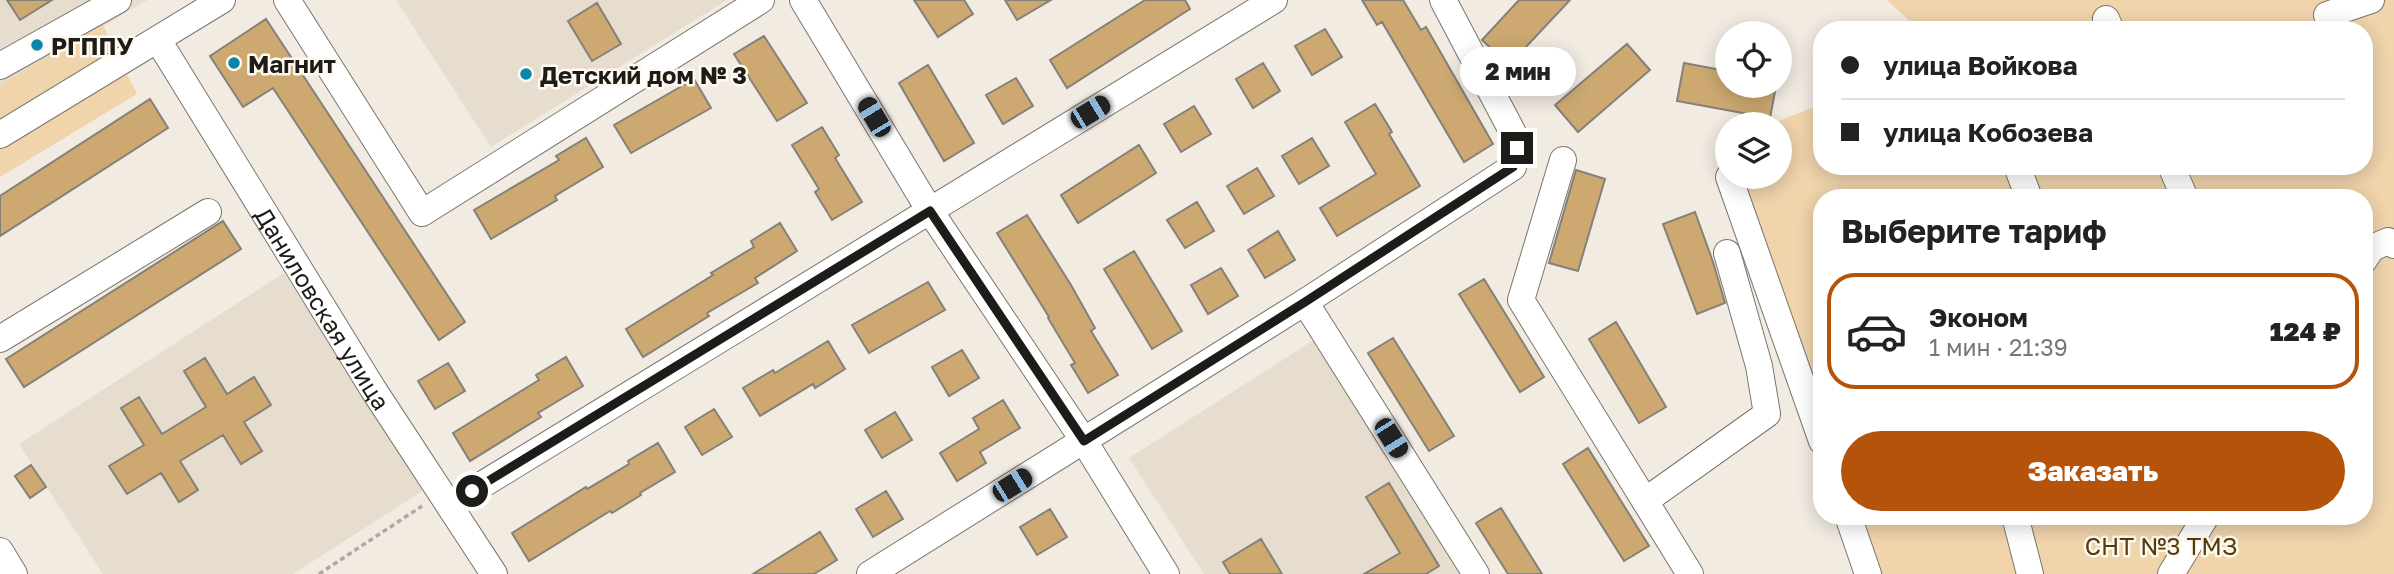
<!DOCTYPE html>
<html lang="ru">
<head>
<meta charset="utf-8">
<style>
	:root { --surface:#fff; --page:#f2f2f2; --text:#222; --muted:#767676; --line:#e0e0e0; --accent:#b45309 }
	body { margin:0; font-family:"Golos Text",sans-serif; background:var(--page); color:var(--text); height:100vh; display:flex; flex-direction:column; font-size:26px; white-space:nowrap }
	* { box-sizing:border-box; margin:0 }
	p { font-size:23px; color:var(--muted) }
	.icon { flex:none; width:38px; height:38px; fill:none; stroke:currentColor; stroke-width:2; stroke-linecap:round; stroke-linejoin:round }
	.map { position:relative; flex:1; overflow:hidden }
	.side { position:absolute; left:1813px; top:189px; width:560px; height:336px; display:flex; flex-direction:column; background:var(--surface); border-radius:28px; box-shadow:0 4px 18px #0003 }
	.side>* { flex:none }
	.banner { position:absolute; left:1813px; top:21px; width:560px; height:154px; border-radius:28px; box-shadow:0 4px 18px #0003; display:grid; align-content:center; height:154px; padding:0 28px; background:var(--surface) }
	.controls { position:absolute; left:1715px; top:21px; display:grid; gap:14px }
	.controls a { display:grid; place-items:center; width:77px; height:77px; border-radius:50%; background:var(--surface); box-shadow:0 4px 18px #0003; font-size:35px }
	.end { position:absolute; width:32px; height:32px; margin:-16px; border:9px solid #1e1c19; background:#fff; box-shadow:0 0 0 4px #fff }
	.from { border-radius:50% }
	.bubble { position:absolute; height:49px; border-radius:24px; background:var(--surface); box-shadow:0 4px 18px #0003; font-size:23px; font-weight:800; line-height:49px; text-align:center }
	.car { position:absolute; width:21px; height:42px; margin:-21px -10px; border-radius:9px; box-shadow:0 0 5px 2px #0007; background:linear-gradient(#222 24%,#8ab4d8 0 40%,#222 0 76%,#8ab4d8 0 86%,#222 0) }
	.banner b { display:flex; align-items:center; gap:24px; height:66px; font-size:26px }
	.banner b+b { border-top:2px solid var(--line) }
	.banner i { width:18px; height:18px; background:var(--text) }
	ul { padding:0; list-style:none }
	li { display:flex; align-items:center; gap:21px; height:116px; margin:0 14px 10px; padding:0 14px; border:4px solid transparent; border-radius:28px }
	li div { flex:1 }
	li b { display:block; font-size:26px }
	li em { font-style:normal; font-weight:800 }
	li.active { border-color:var(--accent) }
	li>.icon { width:63px; height:63px; stroke-width:1.5 }
	h2 { padding:0 28px; font-size:32px; line-height:84px }
	.action { display:flex; gap:14px; margin-top:auto; padding:14px 28px }
	.action a { flex:1; height:80px; border-radius:42px; background:var(--accent); color:#fff; font-size:28px; font-weight:800; line-height:80px; text-align:center }
	.map>svg:first-child { display:block }
	.built { fill:#e7ddce }
	.green { fill:#efd4ac }
	.building { fill:#cda971; stroke:#858078; stroke-width:2 }
	.lines { fill:none; stroke-linecap:round; stroke-linejoin:round }
	.minor-casing { stroke:#7a756d; stroke-width:28 }
	.path { stroke:#aea9a2; stroke-width:3.5; stroke-dasharray:5 3.5; stroke-linecap:butt }
	.minor { stroke:#fff; stroke-width:26 }
	.route { stroke:#1e1c19; stroke-width:9 }
	.poi-dot { fill:#0887aa; stroke:#fff9f0; stroke-width:2.5 }
	.labels { text-anchor:middle; dominant-baseline:central; stroke-width:5; stroke-linejoin:round; paint-order:stroke }
	.poi-label { font-size:24px; font-weight:bold; fill:#1e1c19; stroke:#fff9f0; text-anchor:start }
	.street-label { font-size:24px; fill:#1e1c19; stroke:#fff9f0 }
	.park-label { font-size:24px; fill:#533b0d; stroke:#fff9f0 }
</style>
</head>
<body>
<div class="map">
<svg width="2394" height="574" viewBox="0 0 2394 574">
	<rect width="100%" height="100%" fill="#f1ebe2"/>
	<path class="built" d="M0 0H147L0 89Z
		M396 0H727L491 147Z
		M284 273 424 490 293 574H103L19 444Z
		M1314 340 1464 574H1204L1129 458Z"/>
	<path class="green" d="M1887 0H2394V574H1855L1835 516H2364V198H1822V480L1762 307 1741 177H1780V124H1771L1822 104V166H2364V30H1919Z
		M102 23 137 94 0 177V85Z"/>
	<path class="building" d="M7 0H52L20 20Z
		M914 0H964L973 14 938 37Z
		M1005 0H1051L1017 20Z
		M1145 0H1185L1190 9 1067 88 1050 60Z
		M1362 0H1403L1421 30 1426 27 1493 144 1464 162 1382 22 1377 25Z
		M1519 0H1570L1509 65 1482 40Z
		M597 3 621 44 592 61 568 21Z
		M266 19 465 322 439 340 273 88 243 107 210 56Z
		M1325 29 1342 57 1312 75 1295 46Z
		M764 36 807 103 777 121 734 54Z
		M1627 44 1650 70 1578 132 1555 105Z
		M1263 63 1280 91 1253 108 1236 79Z
		M1684 63 1727 71V86H1776L1770 118 1677 101Z
		M928 65 974 143 944 161 899 83Z
		M1016 78 1033 106 1003 124 986 95Z
		M694 79 711 108 631 153 614 125Z
		M150 99 168 128 0 236V196Z
		M1375 104 1392 132 1389 134 1420 186 1337 236 1320 208 1376 174 1345 122Z
		M1194 106 1211 134 1181 152 1164 124Z
		M822 127 839 155 835 158 862 202 832 220 815 192 819 189 792 145Z
		M586 138 603 167 555 196 557 200 491 239 474 210 559 160 556 156Z
		M1312 138 1329 166 1299 184 1282 156Z
		M1139 145 1156 173 1078 223 1061 195Z
		M1257 168 1274 196 1244 214 1227 186Z
		M1576 170 1605 179 1578 271 1549 263Z
		M1197 202 1214 231 1185 248 1167 220Z
		M1695 212 1713 262 1725 303 1697 314 1663 224Z
		M1027 215 1071 285 1095 328 1091 331 1118 375 1088 393 1071 365 1075 363 1048 318 1049 317 997 233Z
		M223 221 241 249 24 387 6 359Z
		M780 223 797 251 755 278 758 283 707 313 709 316 643 357 626 329 713 275 711 273 754 247 751 241Z
		M1278 231 1295 260 1265 278 1248 250Z
		M1134 251 1182 331 1152 349 1104 269Z
		M1221 268 1238 296 1208 314 1191 285Z
		M1484 279 1544 377 1520 392 1459 294Z
		M928 282 945 310 869 353 852 325Z
		M1616 322 1666 407 1639 423 1589 339Z
		M1393 338 1454 436 1429 451 1368 353Z
		M828 341 845 369 815 388 813 384 760 416 743 388 773 370 775 373Z
		M962 350 979 378 949 396 932 367Z
		M566 357 583 386 538 413 541 417 470 461 453 433 539 380 536 375Z
		M205 358 227 394 254 377 271 405 244 422 262 451 241 464 223 435 180 461 198 490 179 502 161 473 127 494 109 466 144 445 121 408 139 397 162 434 206 407 184 371Z
		M448 363 465 391 435 409 418 381Z
		M1003 400 1020 428 980 452 986 463 957 481 940 453 979 429 973 418Z
		M714 409 732 437 702 455 685 427Z
		M895 412 912 440 882 458 865 430Z
		M658 443 675 472 640 493 641 495 612 513 610 511 529 561 512 533 586 487 587 489 629 464 628 461Z
		M1588 448 1649 546 1624 561 1563 464Z
		M31 465 46 487 30 498 15 476Z
		M1389 483 1439 566 1426 574H1364L1400 553 1366 497Z
		M886 491 903 519 873 537 856 509Z
		M1501 508 1542 574H1508L1476 523Z
		M1050 509 1067 537 1037 555 1020 527Z
		M820 532 837 560 814 574H753Z
		M1261 539 1282 574H1230L1223 562Z"/>
	<g class="lines">
		<g class="minor-casing">
			<g id="minor">
				<path d="M287 0 422 213 761 0"/>
				<path d="M803 0 930 211 1084 441 1166 574"/>
				<path d="M2327 15 2371 0"/>
				<path d="M2106 19 2111 30"/>
				<path id="s1" d="M158 40 373 389 494 574"/>
				<path d="M0 66 118 0"/>
				<path d="M0 135 222 0"/>
				<path d="M1563 160 1521 300 1690 574"/>
				<path d="M2017 166 2029 198"/>
				<path d="M2171 166 2185 198"/>
				<path d="M1729 177 1822 441"/>
				<path d="M2364 260 2372 248 2388 241 2394 245"/>
				<path d="M1305 302 1476 574"/>
				<path d="M0 339 208 212"/>
				<path d="M1645 501 1767 414 1759 366 1727 253"/>
				<path d="M449 505 1274 0"/>
				<path d="M1848 516 1868 574"/>
				<path d="M2015 516 2030 574"/>
				<path d="M0 551 14 574"/>
				<path d="M870 574 1305 302 1513 167 1517 148 1512 131 1443 0"/>
				<path d="M2171 574 2206 516"/>
			</g>
		</g>
		<path class="path" d="M319 574 422 506"/>
		<use href="#minor" class="minor"/>
	</g>
	<g class="lines">
		<path class="route" d="M472 491 930 211 1084 441 1305 302 1513 167 1517 148"/>
	</g>
	<g class="poi-dot">
		<circle cx="37" cy="45" r="7"/>
		<circle cx="234" cy="63" r="7"/>
		<circle cx="526" cy="74" r="7"/>
	</g>
	<g class="labels">
		<g class="poi-label">
			<text x="51" y="45">РГППУ</text>
			<text x="248" y="63">Магнит</text>
			<text x="540" y="74">Детский дом № 3</text>
		</g>
		<g class="street-label">
			<text stroke="none"><textPath href="#s1" startOffset="315">Даниловская улица</textPath></text>
		</g>
		<g class="park-label">
			<text x="2161" y="545">СНТ №3 ТМЗ</text>
		</g>
	</g>
</svg>
<div class="controls">
<a><svg class="icon" aria-label="locate" viewBox="0 0 24 24"><circle cx="12" cy="12" r="6"/><path d="M12 2v4M12 18v4M2 12h4M18 12h4"/></svg></a>
<a><svg class="icon" aria-label="layers" viewBox="0 0 24 24"><path d="M12 4l9 5-9 5-9-5zM3 14l9 5 9-5"/></svg></a>
</div>
<i class="end from" style="left:472px;top:491px"></i>
<i class="end" style="left:1517px;top:148px"></i>
<div class="bubble" style="left:1460px;top:47px;width:116px">2 мин</div>
<i class="car" style="left:1090px;top:112px;rotate:59deg"></i>
<i class="car" style="left:874px;top:117px;rotate:329deg"></i>
<i class="car" style="left:1391px;top:438px;rotate:148deg"></i>
<i class="car" style="left:1012px;top:485px;rotate:58deg"></i>
<div class="banner">
<b><i class="from"></i>улица Войкова</b>
<b><i></i>улица Кобозева</b>
</div>
<section class="side">
<h2>Выберите тариф</h2>
<ul>
<li class="active"><svg class="icon" aria-label="car" viewBox="0 0 24 24"><path d="M5 17H2v-5l4-1 3-4h7l3 4 3 1v5h-3M9 17h6M6 11h13"/><circle cx="7" cy="17" r="2"/><circle cx="17" cy="17" r="2"/></svg><div><b>Эконом</b><p>1 мин · 21:39</p></div><em>124 ₽</em></li>
</ul>
<div class="action"><a>Заказать</a></div>
</section>
</div>
</body>
</html>
